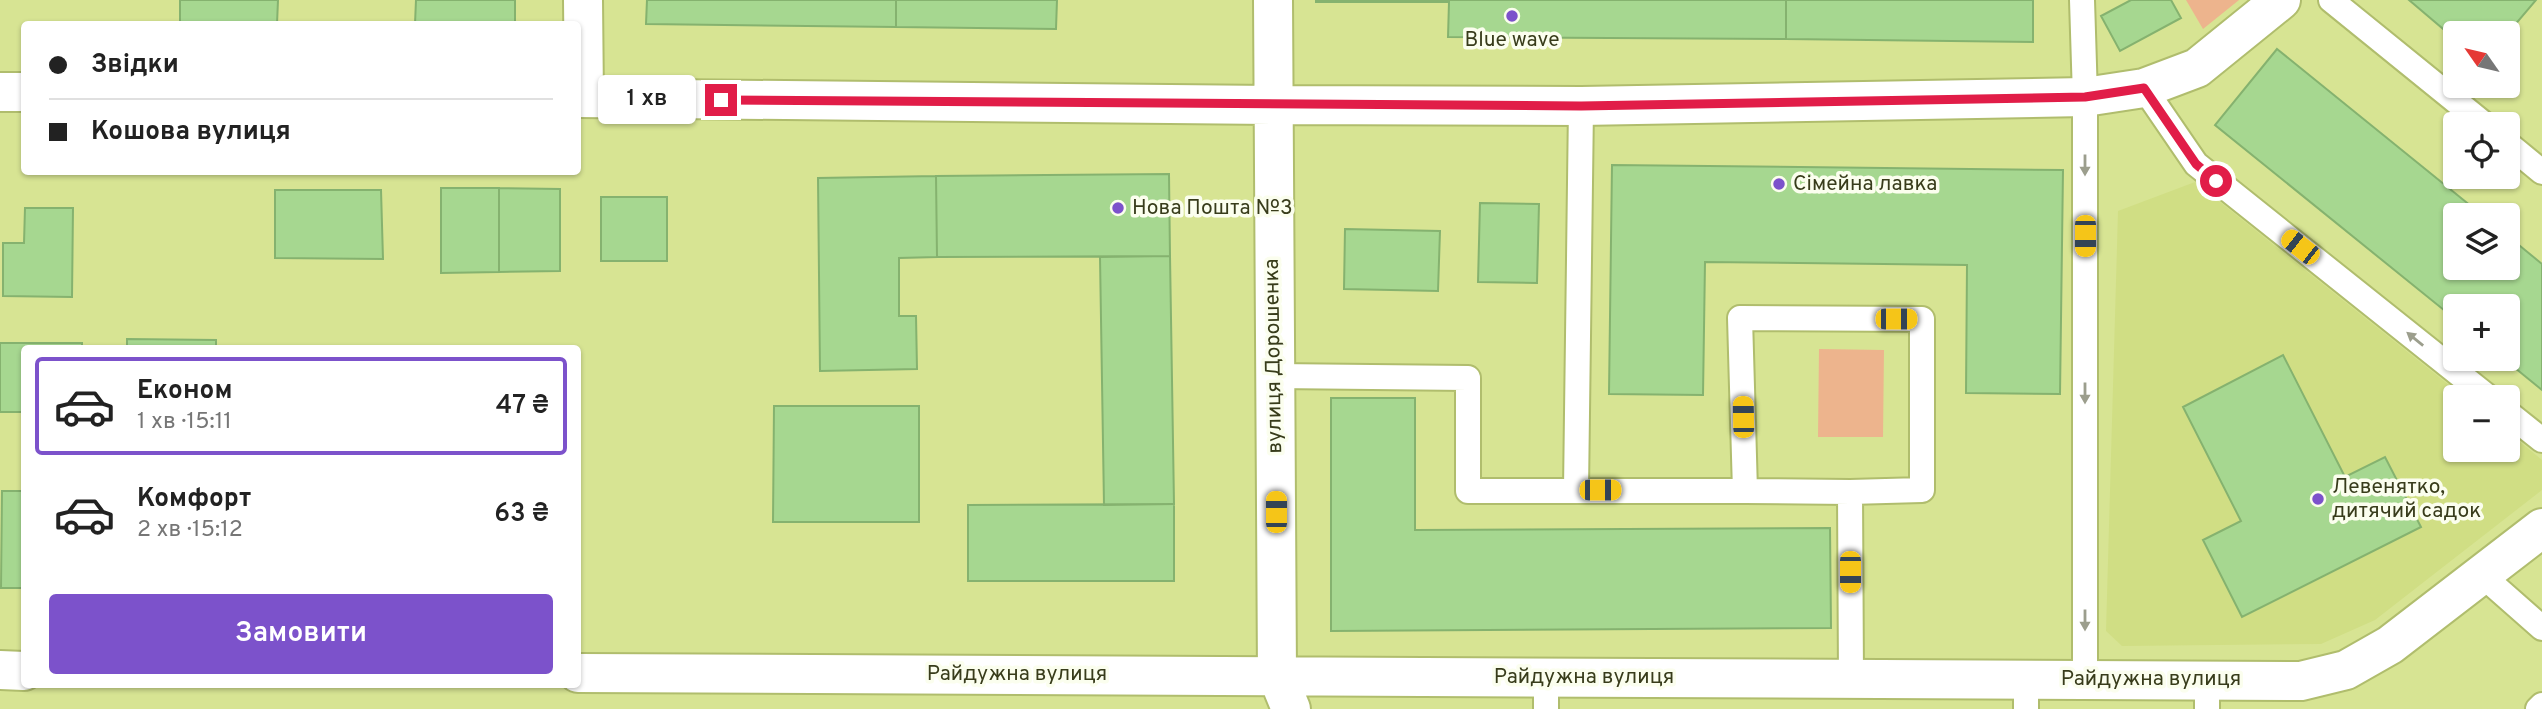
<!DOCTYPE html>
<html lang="uk">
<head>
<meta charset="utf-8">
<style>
	:root { --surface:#fff; --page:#f2f2f2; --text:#222; --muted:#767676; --line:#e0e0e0; --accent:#7c52cb }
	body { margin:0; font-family:Overpass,sans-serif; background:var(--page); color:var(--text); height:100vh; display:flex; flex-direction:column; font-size:26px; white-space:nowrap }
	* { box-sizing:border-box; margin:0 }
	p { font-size:23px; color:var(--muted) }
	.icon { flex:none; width:38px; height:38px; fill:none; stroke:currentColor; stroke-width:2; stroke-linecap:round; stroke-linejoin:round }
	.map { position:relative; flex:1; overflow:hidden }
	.drawer { position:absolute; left:21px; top:345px; width:560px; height:343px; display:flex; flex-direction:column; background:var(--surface); border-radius:7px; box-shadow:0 2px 5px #0004 }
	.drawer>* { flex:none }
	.guide { position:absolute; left:21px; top:21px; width:560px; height:154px; border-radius:7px; box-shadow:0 2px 5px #0004; display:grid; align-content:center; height:154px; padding:0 28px; background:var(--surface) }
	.needle { width:46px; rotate:304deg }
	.tools { position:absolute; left:2443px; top:21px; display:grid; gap:14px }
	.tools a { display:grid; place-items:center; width:77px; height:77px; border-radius:7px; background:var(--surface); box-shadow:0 2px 5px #0004; font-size:35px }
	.end { position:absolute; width:32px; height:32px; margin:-16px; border:9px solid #e11d48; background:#fff; box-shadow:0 0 0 4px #fff }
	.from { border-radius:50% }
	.bubble { position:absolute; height:49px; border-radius:7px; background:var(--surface); box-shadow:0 2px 5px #0004; font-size:23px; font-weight:600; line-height:49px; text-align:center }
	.car { position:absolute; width:21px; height:42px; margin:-21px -10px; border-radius:9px; box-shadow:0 0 5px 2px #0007; background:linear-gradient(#f5c518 24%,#345 0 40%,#f5c518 0 76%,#345 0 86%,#f5c518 0) }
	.guide b { display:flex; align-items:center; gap:24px; height:66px; font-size:26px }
	.guide b+b { border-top:2px solid var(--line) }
	.guide i { width:18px; height:18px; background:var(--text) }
	ul { padding:12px 0 0; list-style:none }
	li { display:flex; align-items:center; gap:21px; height:98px; margin:0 14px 10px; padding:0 14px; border:4px solid transparent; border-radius:7px }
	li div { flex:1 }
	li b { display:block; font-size:26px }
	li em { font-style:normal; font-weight:600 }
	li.active { border-color:var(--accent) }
	li>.icon { width:63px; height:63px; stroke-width:1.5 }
	.cta { display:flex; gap:14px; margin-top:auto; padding:14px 28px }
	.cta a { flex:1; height:80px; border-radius:7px; background:var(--accent); color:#fff; font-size:28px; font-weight:600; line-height:80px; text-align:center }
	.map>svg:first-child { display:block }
	.built { fill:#d0de84 }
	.green { fill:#edb48d }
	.building { fill:#a6d790; stroke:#85b26f; stroke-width:2 }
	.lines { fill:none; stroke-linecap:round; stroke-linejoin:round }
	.lane-casing { stroke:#b0bd6d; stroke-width:28 }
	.street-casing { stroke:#b0bd6d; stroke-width:42 }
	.lane { stroke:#fff; stroke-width:24 }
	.street { stroke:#fff; stroke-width:38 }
	.oneway { fill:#9c9e8d }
	.route { stroke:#e11d48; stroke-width:9 }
	.poi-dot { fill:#7c52cb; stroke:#fbfeee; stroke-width:2.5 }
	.labels { text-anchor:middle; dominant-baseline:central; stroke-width:7; stroke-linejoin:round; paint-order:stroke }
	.poi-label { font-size:21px; fill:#383c1b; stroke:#fbfeee; text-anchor:start }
	.street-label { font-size:21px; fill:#383c1b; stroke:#fbfeee }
</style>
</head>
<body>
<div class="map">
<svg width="2542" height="709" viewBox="0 0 2542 709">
	<rect width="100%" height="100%" fill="#d7e493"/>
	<path class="built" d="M2195 182 2464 397H2455V450H2508V432L2542 460V490L2375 620 2321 644 2122 646 2106 631 2118 211Z"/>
	<path class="green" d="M2186 0H2239L2203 29Z
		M1819 349 1884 350 1883 437H1818Z"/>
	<path class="building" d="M180 0H278L277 24H180Z
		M416 0H515V24H415Z
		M647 0H896V27L646 24Z
		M896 0H1057L1056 29 896 27Z
		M1316 0H1786V39L1448 37 1449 2H1316Z
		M1786 0H2033V42L1786 39Z
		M2131 0H2171L2181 18 2120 51 2101 16Z
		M2409 0H2536L2508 33H2455V39Z
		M2277 49 2482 215H2455V268H2508V236L2542 264V390L2504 359H2508V306H2455V319L2215 125Z
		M1612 165 2063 170 2060 394 1966 393 1967 265 1705 262 1703 395 1609 394Z
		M1169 174 1170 256 937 257 936 176Z
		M936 176 937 257 899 258V316H916L917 369 820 371 818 178Z
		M441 188H499V272L441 273Z
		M499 188 560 189V271L499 272Z
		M275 190H381L383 259 275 258Z
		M601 197H667V261H601Z
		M1480 203 1539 204 1537 283 1478 282Z
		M25 208H73L72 297 3 296V243H24Z
		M1345 229 1440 231 1438 291 1344 289Z
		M1170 256 1174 504 1104 505 1100 257Z
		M127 339 216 340V348H127Z
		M0 343H82V348H24V412H0Z
		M2283 355 2345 477 2385 457 2421 527 2242 617 2203 540 2241 521 2183 407Z
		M1331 398H1415V530L1830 528 1831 628 1331 631Z
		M774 406H919V522H773Z
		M2 491H24V588H1Z
		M1174 504V581H968V505Z"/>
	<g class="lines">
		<g class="lane-casing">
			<path id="lane" d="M2082 0 2085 97V679
				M2331 0 2484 124
				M2144 88 2196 164 2488 397
				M2508 144 2542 172
				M1275 376 1468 378V491H1745
				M2508 413 2542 440
				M1576 490 1581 106
				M1850 492 1745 491 1740 318 1922 319V490L1850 492 1851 678
				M2483 576 2542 628
				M1546 677V709
				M2026 679V709
				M2207 709V679
				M2538 709 2542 705"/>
		</g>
		<g class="street-casing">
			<path id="street" d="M583 0 584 98
				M1273 0 1277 675 1291 709
				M0 92H24
				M578 98 1272 105 1581 106 2085 97 2144 88 2197 68 2281 0
				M0 670 24 671
				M578 673 2301 681 2346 670 2390 645 2542 528"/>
		</g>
		<use href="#lane" class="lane"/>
		<use href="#street" class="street"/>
	</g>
	<defs><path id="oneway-solid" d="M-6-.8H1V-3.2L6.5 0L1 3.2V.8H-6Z" transform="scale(1.75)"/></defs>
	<g class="oneway">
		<use href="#oneway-solid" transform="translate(2085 165) rotate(90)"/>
		<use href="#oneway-solid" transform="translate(2415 339) rotate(-141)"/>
		<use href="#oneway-solid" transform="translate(2085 393) rotate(90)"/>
		<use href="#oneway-solid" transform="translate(2085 620) rotate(90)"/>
	</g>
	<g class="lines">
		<path class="route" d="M721 100 1581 106 2085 97 2144 88 2196 164 2216 181"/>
	</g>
	<g class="poi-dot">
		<circle cx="1512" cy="16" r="7"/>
		<circle cx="1779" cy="184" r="7"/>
		<circle cx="1118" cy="208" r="7"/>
		<circle cx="2318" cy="499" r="7"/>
	</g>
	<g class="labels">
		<g class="poi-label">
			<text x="1512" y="40" text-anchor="middle">Blue wave</text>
			<text x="1793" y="184">Сімейна лавка</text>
			<text x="1132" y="208">Нова Пошта №3</text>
			<text x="2332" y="487">Левенятко,<tspan x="2332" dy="24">дитячий садок</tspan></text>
		</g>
		<g class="street-label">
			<text transform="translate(1274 356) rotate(-91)">вулиця Дорошенка</text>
			<text x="1017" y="674">Райдужна вулиця</text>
			<text x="1584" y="677">Райдужна вулиця</text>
			<text x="2151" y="679">Райдужна вулиця</text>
		</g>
	</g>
</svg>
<div class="tools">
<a><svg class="needle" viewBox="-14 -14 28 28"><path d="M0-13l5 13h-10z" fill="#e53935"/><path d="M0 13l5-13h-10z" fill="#767676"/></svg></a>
<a><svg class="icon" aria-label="locate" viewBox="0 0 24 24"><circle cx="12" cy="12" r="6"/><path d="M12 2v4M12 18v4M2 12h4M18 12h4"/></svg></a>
<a><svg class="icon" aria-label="layers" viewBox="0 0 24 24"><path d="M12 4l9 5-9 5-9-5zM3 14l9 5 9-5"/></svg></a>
<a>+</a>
<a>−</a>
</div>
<i class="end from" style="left:2216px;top:181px"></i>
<i class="end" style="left:721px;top:100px"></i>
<div class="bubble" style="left:598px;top:75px;width:98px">1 хв</div>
<i class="car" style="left:2085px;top:236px;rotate:180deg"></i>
<i class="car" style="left:2300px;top:247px;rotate:308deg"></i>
<i class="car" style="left:1896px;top:319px;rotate:90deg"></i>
<i class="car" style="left:1743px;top:417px;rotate:359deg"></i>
<i class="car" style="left:1600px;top:490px;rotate:90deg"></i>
<i class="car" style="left:1276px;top:512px;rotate:0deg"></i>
<i class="car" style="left:1850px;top:572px;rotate:180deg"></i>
<div class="guide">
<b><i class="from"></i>Звідки</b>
<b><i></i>Кошова вулиця</b>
</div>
<section class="drawer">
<ul>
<li class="active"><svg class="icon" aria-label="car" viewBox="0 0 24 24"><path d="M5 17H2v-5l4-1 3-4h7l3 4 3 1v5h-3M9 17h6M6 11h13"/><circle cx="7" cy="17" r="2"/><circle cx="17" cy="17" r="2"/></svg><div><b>Економ</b><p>1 хв · 15:11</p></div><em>47 ₴</em></li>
<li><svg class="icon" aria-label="car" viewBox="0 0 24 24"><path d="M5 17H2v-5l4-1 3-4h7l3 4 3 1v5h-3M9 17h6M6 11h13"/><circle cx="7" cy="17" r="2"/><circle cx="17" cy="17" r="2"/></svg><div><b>Комфорт</b><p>2 хв · 15:12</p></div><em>63 ₴</em></li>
</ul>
<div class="cta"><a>Замовити</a></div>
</section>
</div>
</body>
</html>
